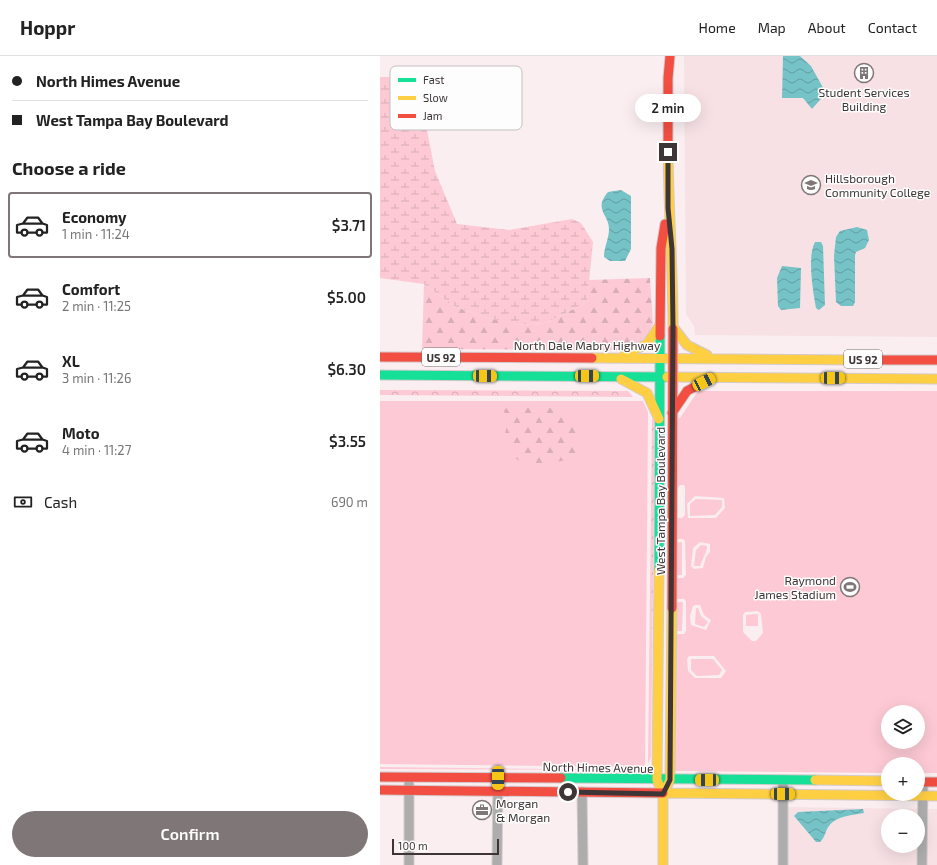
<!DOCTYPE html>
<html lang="en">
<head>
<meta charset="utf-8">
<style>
	:root { --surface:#fff; --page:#f6f6f6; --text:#222; --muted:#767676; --line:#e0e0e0; --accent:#7f7677 }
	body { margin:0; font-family:"Exo 2",sans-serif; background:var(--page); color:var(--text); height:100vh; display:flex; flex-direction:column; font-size:15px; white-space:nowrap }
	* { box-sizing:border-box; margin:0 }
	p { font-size:13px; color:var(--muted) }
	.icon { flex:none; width:22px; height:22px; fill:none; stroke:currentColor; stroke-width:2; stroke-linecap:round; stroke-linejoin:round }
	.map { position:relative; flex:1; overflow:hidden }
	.panel { display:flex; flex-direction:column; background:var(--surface); width:380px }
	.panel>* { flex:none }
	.banner { display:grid; align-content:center; height:88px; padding:0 12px; background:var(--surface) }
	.fabs { position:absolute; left:501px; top:649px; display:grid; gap:8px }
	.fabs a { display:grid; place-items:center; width:44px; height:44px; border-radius:50%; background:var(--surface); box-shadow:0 4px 16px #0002; font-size:20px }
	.scale { position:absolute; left:12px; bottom:10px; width:107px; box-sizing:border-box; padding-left:4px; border:2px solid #3d3536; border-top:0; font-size:11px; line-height:14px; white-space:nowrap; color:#3d3536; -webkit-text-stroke:3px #fdfdfd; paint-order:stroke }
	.end { position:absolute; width:18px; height:18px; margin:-9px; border:5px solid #3d3536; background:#fff; box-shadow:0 0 0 2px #fff }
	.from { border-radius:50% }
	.bubble { position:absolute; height:28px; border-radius:14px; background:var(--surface); box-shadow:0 4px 16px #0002; font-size:13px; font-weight:600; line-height:28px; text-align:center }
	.car { position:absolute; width:12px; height:24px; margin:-12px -6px; border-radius:5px; box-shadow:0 0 3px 1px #0007; background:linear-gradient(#f5c518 24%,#345 0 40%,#f5c518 0 76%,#345 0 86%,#f5c518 0) }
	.banner b { display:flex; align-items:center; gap:14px; height:38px; font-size:15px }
	.banner b+b { border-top:1px solid var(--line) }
	.banner i { width:10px; height:10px; background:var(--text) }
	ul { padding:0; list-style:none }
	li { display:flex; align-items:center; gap:12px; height:66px; margin:0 8px 6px; padding:0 4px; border:2px solid transparent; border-radius:4px }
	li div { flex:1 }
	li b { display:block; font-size:15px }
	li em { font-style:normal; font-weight:600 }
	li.active { border-color:var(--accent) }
	li>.icon { width:36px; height:36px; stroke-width:1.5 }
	h2 { padding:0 12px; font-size:18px; line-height:48px }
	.pay { display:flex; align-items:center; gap:10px; height:44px; padding:0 12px; font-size:15px }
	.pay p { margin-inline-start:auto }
	.primary-button { display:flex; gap:8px; margin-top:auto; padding:8px 12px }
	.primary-button a { flex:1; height:46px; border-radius:24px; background:var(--accent); color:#fff; font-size:16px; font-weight:600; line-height:46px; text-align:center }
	header { display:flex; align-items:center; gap:24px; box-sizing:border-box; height:56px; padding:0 20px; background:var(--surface); border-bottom:1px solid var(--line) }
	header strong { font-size:19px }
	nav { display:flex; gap:22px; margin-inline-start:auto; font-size:14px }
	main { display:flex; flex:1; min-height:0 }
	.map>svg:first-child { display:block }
	.built { fill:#f7e1e5; fill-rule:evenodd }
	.grass { fill:#fcc9d4; fill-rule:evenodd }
	.forest { fill:url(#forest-firs) }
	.wetland { fill:url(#wetland-marsh) }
	.park { fill:url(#park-crowns) }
	.water { fill:url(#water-waves) }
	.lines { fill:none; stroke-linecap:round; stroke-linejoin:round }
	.street-casing { stroke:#d3cacc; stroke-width:11 }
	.fast-casing { stroke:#d3cacc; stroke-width:11 }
	.slow-casing { stroke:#d3cacc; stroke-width:11 }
	.jam-casing { stroke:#d3cacc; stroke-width:11 }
	.street { stroke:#aeadae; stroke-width:9 }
	.fast { stroke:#16e098; stroke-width:9 }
	.slow { stroke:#ffcf43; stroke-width:9 }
	.jam { stroke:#f24e42; stroke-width:9 }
	.route { stroke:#3d3536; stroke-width:5 }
	.labels { text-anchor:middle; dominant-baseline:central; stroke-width:3; stroke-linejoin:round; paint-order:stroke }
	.shield { fill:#fdfdfd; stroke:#777172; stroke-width:1 }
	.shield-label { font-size:11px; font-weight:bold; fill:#3d3536 }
	.poi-label { font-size:12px; fill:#3d3536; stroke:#fdfdfd; text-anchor:start }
	.street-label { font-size:12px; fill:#3d3536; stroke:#fdfdfd }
	.key { fill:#fdfdfd; stroke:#c3c1c1; stroke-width:1 }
	.key-label { font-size:11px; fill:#3d3536 }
</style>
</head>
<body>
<header>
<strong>Hoppr</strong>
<nav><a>Home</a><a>Map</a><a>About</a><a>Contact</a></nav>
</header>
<main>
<section class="panel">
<div class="banner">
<b><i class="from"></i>North Himes Avenue</b>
<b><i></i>West Tampa Bay Boulevard</b>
</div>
<h2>Choose a ride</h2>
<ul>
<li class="active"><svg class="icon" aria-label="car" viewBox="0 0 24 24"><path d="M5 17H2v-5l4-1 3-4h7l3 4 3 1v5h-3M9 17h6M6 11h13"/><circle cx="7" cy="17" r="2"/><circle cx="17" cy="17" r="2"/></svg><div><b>Economy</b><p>1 min · 11:24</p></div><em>$3.71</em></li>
<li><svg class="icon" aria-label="car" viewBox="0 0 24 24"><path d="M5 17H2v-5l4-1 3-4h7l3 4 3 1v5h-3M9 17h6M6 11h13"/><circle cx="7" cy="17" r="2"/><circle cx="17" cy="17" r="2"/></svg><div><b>Comfort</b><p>2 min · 11:25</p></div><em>$5.00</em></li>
<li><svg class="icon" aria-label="car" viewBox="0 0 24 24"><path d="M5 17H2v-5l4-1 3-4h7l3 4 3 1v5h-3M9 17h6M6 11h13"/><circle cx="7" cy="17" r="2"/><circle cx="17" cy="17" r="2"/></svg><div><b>XL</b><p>3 min · 11:26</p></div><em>$6.30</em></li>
<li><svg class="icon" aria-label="car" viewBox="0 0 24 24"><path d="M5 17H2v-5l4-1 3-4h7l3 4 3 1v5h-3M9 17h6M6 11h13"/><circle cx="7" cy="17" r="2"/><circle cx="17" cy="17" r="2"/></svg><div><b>Moto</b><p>4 min · 11:27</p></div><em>$3.55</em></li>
</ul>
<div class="pay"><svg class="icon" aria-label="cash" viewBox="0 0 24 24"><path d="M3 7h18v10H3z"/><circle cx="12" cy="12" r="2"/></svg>Cash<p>690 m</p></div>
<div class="primary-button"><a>Confirm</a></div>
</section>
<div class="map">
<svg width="557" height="809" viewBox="0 0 557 809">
	<defs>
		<pattern id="forest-firs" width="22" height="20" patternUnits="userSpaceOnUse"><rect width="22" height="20" fill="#fcc9d4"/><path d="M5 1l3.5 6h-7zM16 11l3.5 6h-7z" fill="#d9adb7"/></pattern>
		<pattern id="wetland-marsh" width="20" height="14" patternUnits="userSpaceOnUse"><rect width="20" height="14" fill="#fcc9d4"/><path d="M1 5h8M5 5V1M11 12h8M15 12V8" fill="none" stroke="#d9adb7"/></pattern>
		<pattern id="park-crowns" width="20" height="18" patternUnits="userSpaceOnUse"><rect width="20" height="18" fill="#fcc9d4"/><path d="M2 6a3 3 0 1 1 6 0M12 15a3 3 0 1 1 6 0" fill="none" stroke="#d9adb7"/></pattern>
		<pattern id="water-waves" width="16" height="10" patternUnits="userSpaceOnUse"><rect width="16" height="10" fill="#75c3c7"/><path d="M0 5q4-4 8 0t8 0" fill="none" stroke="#619fa2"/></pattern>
	</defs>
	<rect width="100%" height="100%" fill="#faeef0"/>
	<path class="built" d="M304 0H557V281L315 279 314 270 306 258Z
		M407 751 539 753 538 809H407ZM414 760H467L457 763 449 769 443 783 436 786ZM508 760H538V790H508Z
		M547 753H557V809H547Z"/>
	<path class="grass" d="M318 335H557V717H538V708H508V717L294 715 296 578H304L306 575V545L304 543H296V522H303L306 519 305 485 303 483H296V462H302L305 459V432L304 429H300L296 434V362H300ZM315 440 344 442 345 452 336 462H308L307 448ZM320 486 330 488V496L326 501 323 512 314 513 311 510 313 492ZM316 549H320L324 559 331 564 326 574 311 569 310 560 313 550ZM365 556 378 555 381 558 383 577 376 585H372L363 576V559ZM309 600H334L346 615 341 622H315L308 615 307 603ZM508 656H538V686H508Z
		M0 345H263L268 356 265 709 263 711 0 708Z
		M316 443 342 444V451L335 459 310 460V448Z
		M302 486V519H297L296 487Z
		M321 489 327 490C327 497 322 503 320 510H314L316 494Z
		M297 546H303L302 575H297Z
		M316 552H318L321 560 328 566 324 571 315 568Z
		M378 558V570H366V559Z
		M311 603H333L342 614 339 619 317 620 311 614Z"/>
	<path class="forest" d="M270 222 273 268 267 282 243 294 42 293 44 228 74 250 104 261 137 269 166 267 207 246 209 224Z
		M127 351 175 352 181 358 185 368 195 371 202 380 195 400C185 405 177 406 165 407 142 409 130 405 123 382 128 372 127 366 124 355Z"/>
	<path class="wetland" d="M0 21H20L46 69 55 115 77 168 129 174 192 163 201 167 213 186 207 246 166 267 136 269 104 261 74 250 44 228 0 222Z"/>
	<path class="park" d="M0 334 248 335 253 341 0 339Z
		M272 363H275L271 701 268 708Z
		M0 711 262 714 0 713Z"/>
	<path class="water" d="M403 0H420L431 10 446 37 432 53 423 42H402Z
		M241 134 251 140V193L245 205H230L224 201C224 191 229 183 229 173 229 158 213 154 228 136Z
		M477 171 487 174 489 184 485 192 476 196 475 199V246L473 250H461L456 246 454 200 456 181 460 175Z
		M435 186H441L443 190 445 249 439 254 436 252C433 236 427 200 435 186Z
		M402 210 421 212 420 252 401 254 398 250 397 222Z
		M483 753 484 757C473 759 456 760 449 770 445 775 445 782 440 786H436L414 760 418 756Z"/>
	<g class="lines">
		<g class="street-casing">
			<path id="street" d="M403 724V809
				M29 728V809
				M202 736 203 809
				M117 809 118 722
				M542 809 543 726"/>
		</g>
		<g class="fast-casing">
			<path id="fast" d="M0 319 287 321
				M279 514 280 280
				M181 722 435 724"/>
		</g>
		<g class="slow-casing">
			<path id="slow" d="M288 85C288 147 293 210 293 273
				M293 271 307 289 327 299
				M245 298 267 288 280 269
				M212 302 482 304
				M287 321 557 323
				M241 323 267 337 279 363
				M279 514 277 724 283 738V809
				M435 724 508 725
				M283 737 557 740
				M283 738 290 724 292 552"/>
		</g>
		<g class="jam-casing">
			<path id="jam" d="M288 85V22L290 0
				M280 280 281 192 285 168
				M0 301 212 302
				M482 304H557
				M292 357 307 335 329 323
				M292 552 293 273
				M0 721 181 722
				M538 726H557
				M0 734 283 737"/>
		</g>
		<use href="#street" class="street"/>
		<use href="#fast" class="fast"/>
		<use href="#slow" class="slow"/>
		<use href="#jam" class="jam"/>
	</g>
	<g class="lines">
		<path class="route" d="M188 736 283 738 290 724 293 271 292 193 288 152V96"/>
	</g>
	<defs>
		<g id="building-ring" transform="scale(1)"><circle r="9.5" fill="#fdfdfd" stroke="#7f7677" stroke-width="1.5"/><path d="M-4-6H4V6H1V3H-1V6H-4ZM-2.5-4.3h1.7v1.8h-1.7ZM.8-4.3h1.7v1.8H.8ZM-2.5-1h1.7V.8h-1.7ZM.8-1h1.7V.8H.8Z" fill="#7f7677"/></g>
		<g id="university-ring" transform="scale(1)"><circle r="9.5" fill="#fdfdfd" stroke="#7f7677" stroke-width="1.5"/><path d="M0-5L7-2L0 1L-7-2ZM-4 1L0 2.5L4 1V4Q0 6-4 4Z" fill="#7f7677"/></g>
		<g id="stadium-ring" transform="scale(1)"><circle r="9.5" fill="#fdfdfd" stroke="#7f7677" stroke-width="1.5"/><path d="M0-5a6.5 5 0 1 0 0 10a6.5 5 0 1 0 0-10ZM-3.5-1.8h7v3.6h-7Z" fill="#7f7677"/></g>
		<g id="office-ring" transform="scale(1)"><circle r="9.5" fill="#fdfdfd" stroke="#7f7677" stroke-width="1.5"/><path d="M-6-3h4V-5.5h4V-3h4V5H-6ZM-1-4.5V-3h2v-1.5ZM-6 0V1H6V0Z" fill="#7f7677"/></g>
	</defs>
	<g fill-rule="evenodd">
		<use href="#building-ring" x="484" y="17"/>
		<use href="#university-ring" x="431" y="129"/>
		<use href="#stadium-ring" x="470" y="531"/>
		<use href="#office-ring" x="102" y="754"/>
	</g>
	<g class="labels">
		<g class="shield">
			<rect x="42" y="292" width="38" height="18" rx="3"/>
			<rect x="464" y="294" width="38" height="18" rx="3"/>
		</g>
		<g class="shield-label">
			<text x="61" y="301">US 92</text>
			<text x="483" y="303">US 92</text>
		</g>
		<g class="poi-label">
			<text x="484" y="36" text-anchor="middle">Student Services<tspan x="484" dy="14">Building</tspan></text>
			<text x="445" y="122">Hillsborough<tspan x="445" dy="14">Community College</tspan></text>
			<text x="456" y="524" text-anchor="end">Raymond<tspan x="456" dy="14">James Stadium</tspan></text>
			<text x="116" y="747">Morgan<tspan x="116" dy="14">&amp; Morgan</tspan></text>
		</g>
		<g class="street-label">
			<text x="207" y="289">North Dale Mabry Highway</text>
			<text transform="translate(280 445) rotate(-90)">West Tampa Bay Boulevard</text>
			<text transform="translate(218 711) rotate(1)">North Himes Avenue</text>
		</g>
	</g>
	<rect x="10" y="10" width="132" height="64" rx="6" class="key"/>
	<rect x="18" y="22" width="18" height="4" fill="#16e098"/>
	<rect x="18" y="40" width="18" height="4" fill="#ffcf43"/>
	<rect x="18" y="58" width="18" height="4" fill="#f24e42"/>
	<g class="key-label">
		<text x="43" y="28">Fast</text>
		<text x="43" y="46">Slow</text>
		<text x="43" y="64">Jam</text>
	</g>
</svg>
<div class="fabs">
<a><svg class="icon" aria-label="layers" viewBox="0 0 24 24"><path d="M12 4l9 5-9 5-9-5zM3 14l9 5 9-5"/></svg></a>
<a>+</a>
<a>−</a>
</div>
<div class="scale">100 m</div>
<i class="end from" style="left:188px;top:736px"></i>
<i class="end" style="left:288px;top:96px"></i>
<div class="bubble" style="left:255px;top:38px;width:66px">2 min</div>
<i class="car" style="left:105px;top:320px;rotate:91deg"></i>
<i class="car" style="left:207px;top:320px;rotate:90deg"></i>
<i class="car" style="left:453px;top:322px;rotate:90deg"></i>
<i class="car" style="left:324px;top:326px;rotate:64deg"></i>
<i class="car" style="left:118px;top:722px;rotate:180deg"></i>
<i class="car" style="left:327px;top:724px;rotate:270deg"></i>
<i class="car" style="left:403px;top:738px;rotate:91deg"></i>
</div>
</main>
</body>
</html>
